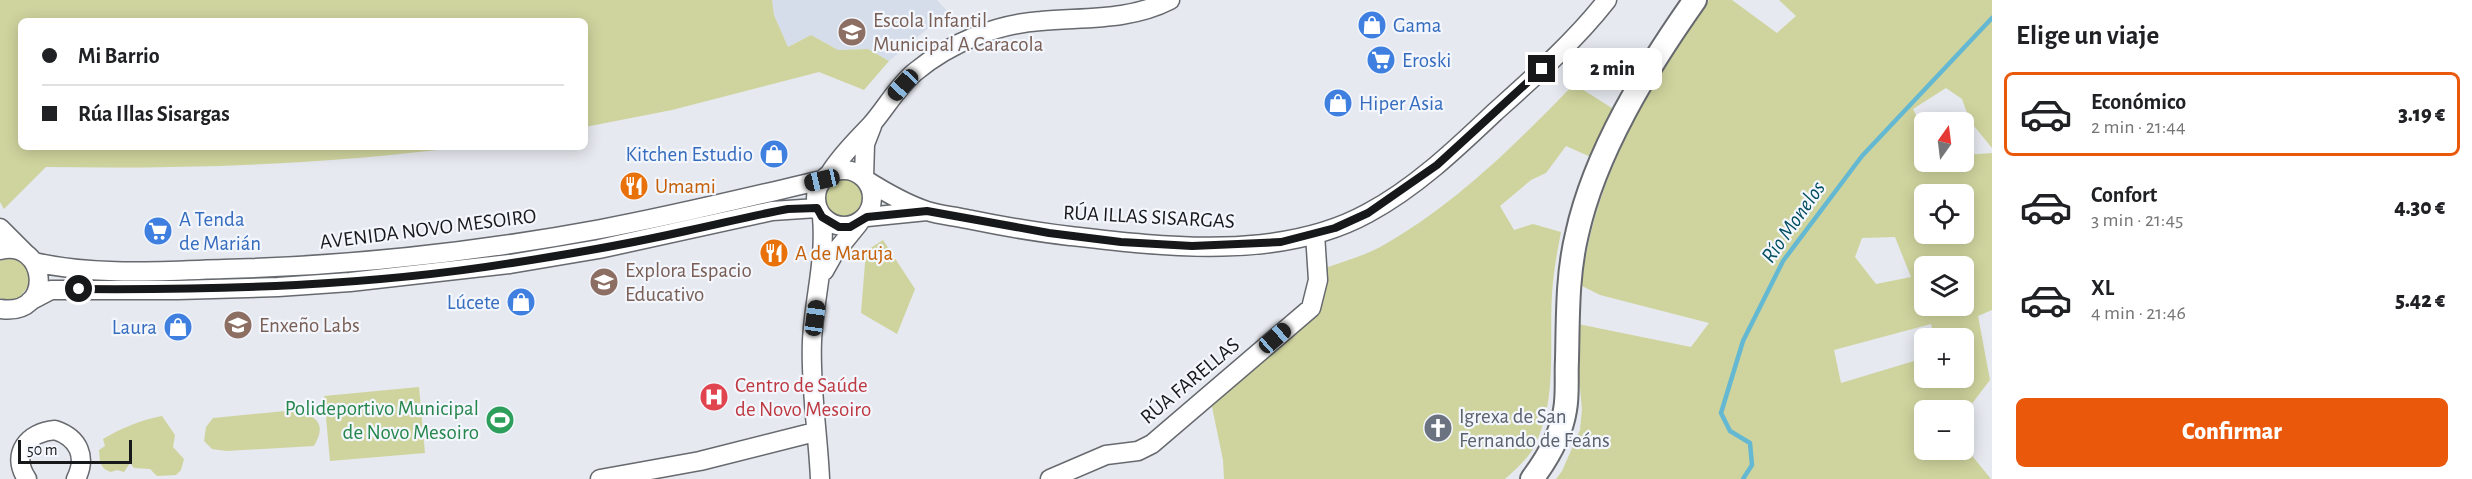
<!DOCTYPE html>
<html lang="es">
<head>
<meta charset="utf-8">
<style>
	:root { --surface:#fff; --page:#f2f2f2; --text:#202124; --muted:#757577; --line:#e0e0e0; --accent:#ea580c }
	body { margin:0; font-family:"Alegreya Sans",sans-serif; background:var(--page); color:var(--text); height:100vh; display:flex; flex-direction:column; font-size:22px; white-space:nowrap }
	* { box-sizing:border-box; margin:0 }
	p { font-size:20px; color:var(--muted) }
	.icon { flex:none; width:33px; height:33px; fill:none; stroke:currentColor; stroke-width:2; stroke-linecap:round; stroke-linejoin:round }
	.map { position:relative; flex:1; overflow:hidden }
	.side { display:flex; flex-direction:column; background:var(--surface); width:480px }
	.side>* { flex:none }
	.top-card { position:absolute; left:18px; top:18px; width:570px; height:132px; border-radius:9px; box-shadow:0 3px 15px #0003; display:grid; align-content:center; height:132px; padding:0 24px; background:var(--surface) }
	.needle { width:39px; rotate:14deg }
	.buttons { position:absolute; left:1914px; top:112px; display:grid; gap:12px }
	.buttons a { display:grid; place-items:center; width:60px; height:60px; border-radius:9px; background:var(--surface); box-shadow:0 3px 15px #0003; font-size:30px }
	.scale { position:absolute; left:18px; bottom:15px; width:114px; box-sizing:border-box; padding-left:6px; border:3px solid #17181a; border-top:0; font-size:16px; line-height:21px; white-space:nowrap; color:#17181a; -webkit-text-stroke:4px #f3f7fd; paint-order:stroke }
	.end { position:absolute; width:27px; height:27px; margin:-14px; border:8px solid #17181a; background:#fff; box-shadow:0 0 0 3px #fff }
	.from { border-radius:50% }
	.bubble { position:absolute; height:42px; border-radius:9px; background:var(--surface); box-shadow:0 3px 15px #0003; font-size:20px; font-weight:800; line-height:42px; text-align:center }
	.car { position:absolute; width:18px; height:36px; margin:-18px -9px; border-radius:8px; box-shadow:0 0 4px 2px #0007; background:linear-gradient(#222 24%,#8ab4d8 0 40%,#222 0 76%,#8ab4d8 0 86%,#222 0) }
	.top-card b { display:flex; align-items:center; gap:21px; height:57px; font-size:22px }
	.top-card b+b { border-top:2px solid var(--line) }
	.top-card i { width:15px; height:15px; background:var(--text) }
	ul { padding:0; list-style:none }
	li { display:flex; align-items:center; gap:18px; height:84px; margin:0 12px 9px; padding:0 12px; border:3px solid transparent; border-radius:9px }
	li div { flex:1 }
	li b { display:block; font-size:22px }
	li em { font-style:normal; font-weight:800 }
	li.current { border-color:var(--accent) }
	li>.icon { width:54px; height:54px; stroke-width:1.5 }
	h2 { padding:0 24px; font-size:27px; line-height:72px }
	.action { display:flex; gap:12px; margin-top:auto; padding:12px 24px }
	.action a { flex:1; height:69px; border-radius:9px; background:var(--accent); color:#fff; font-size:24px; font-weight:800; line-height:69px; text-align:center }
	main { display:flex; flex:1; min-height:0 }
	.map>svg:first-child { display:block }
	.built { fill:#d6ddea }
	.green { fill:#cfd49e; fill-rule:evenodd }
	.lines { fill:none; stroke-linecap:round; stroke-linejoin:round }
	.stream { stroke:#65b8d1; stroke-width:4.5 }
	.minor-casing { stroke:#66696e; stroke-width:21 }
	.tertiary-casing { stroke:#66696e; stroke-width:26 }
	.minor { stroke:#fff; stroke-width:18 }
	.tertiary { stroke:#fff; stroke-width:22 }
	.route { stroke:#17181a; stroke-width:8 }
	.labels { text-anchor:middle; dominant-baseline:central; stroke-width:4.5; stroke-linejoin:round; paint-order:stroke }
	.education-label { font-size:21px; fill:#785e54; stroke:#f3f7fd; text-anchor:start }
	.shop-label { font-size:21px; fill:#366cbe; stroke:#f3f7fd; text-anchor:start }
	.food-label { font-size:21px; fill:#c56008; stroke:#f3f7fd; text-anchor:start }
	.street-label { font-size:21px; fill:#17181a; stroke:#f3f7fd }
	.health-label { font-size:21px; fill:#be3a42; stroke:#f3f7fd; text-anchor:start }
	.leisure-label { font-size:21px; fill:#27864d; stroke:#f3f7fd; text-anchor:end }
	.worship-label { font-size:21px; fill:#5b616d; stroke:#f3f7fd; text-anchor:start }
	.water-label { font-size:22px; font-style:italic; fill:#004e5f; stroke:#f3f7fd }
</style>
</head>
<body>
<main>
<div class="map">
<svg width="1992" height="479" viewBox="0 0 1992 479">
	<rect width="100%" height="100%" fill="#e6e9ef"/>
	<path class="built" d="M772 0H937L952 16 927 29 889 61 868 49 838 50 811 35 788 47 774 15Z"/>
	<path class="green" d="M0 0H772L774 15 788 47 811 35 838 50 868 49 889 61 864 90 819 72 672 110 585 127V21H21V147H461C323 165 185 169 46 167L4 209 0 202Z
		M1709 0H1732L1777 33 1796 16 1779 0H1992V148L1970 121 1962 99 1946 88 1913 109 1924 132V162H1964V155L1992 153V310L1978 316 1990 380 1964 414V411H1924V450L1969 452 1991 479H1556L1562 471 1580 430 1582 409 1578 368V324L1691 347 1709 323 1600 295 1580 285C1586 254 1592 222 1603 192 1628 122 1666 61 1709 0ZM1924 195H1964V234H1924ZM1895 237 1911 277 1876 284 1855 257 1862 238ZM1924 267H1964V306H1924ZM1931 324 1935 339H1964V378H1924V358L1841 383 1834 350Z
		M1574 84 1615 110 1593 158 1566 146 1546 173 1531 180 1500 206 1514 230 1533 224 1561 232C1557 253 1553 274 1552 295 1549 345 1558 403 1533 449 1527 459 1514 471 1505 479H1224L1223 460 1211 402 1314 310 1322 269C1342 262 1364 256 1382 246 1455 205 1516 144 1574 84Z
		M823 198a21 21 0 1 1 42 0a21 21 0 1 1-42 0Z
		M883 240 915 289 897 334 861 313 866 251Z
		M11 258C24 262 30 270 30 284L19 298 7 300 0 298V261Z
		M419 387 425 453 330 461 324 396Z
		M296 410C317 416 327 424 314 446L226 451 212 449 204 441 206 427 213 418Z
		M162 416 175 435 173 447 184 459 181 470 176 475 157 476 150 469 134 468 130 463 124 472 117 470 111 472C99 468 100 461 99 450L105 446 103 439C122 428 140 420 162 416Z"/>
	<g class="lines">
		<path class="stream" d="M1743 479 1752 465 1750 443 1730 431 1721 413 1743 341 1783 261 1862 156 1992 18"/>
		<g class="minor-casing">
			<path id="minor" d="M816 198a28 28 0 1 1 56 0a28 28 0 1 1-56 0Z
				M830 173C842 154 856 141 871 125 886 108 897 87 915 72 950 43 996 24 1041 21 1085 17 1129 21 1170 0
				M864 178 865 144 872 126
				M866 180C885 192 906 204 927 211 939 215 954 216 967 219 1001 226 1035 232 1070 236 1164 247 1281 261 1368 213 1415 188 1456 149 1495 112 1534 77 1575 41 1607 0
				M867 217 927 211
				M0 228 26 254
				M0 250C47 238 56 317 0 309
				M34 262C95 276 161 271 224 269 350 266 477 252 601 229 676 215 749 197 822 180
				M824 271 833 255 859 223
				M30 301 51 290H178L278 287 350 282 510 264 599 249 772 211 817 208
				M27 479C10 454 28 432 55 430 79 438 87 457 76 479
				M600 479 700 461 815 432
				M820 479C818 433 810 387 812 341 814 299 826 260 822 217
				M1050 479 1106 455 1138 451 1152 444 1311 308 1318 280 1315 234"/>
		</g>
		<g class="tertiary-casing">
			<path id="tertiary" d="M1532 479C1547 459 1561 436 1565 410 1568 394 1566 377 1567 360 1568 318 1567 275 1577 234 1595 152 1647 68 1695 0"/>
		</g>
		<use href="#minor" class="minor"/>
		<use href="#tertiary" class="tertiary"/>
	</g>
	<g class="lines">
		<path class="route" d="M79 289C224 290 369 286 512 263 571 254 628 244 686 231 720 224 754 215 788 209L817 208 822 217 839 227H850L867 217 927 211 1049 233 1121 242 1192 246 1281 242 1335 228 1368 213 1437 165 1542 69"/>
	</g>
	<defs>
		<g id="shop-disc" transform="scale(1.5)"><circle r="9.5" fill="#3f7fe0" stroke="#f3f7fd"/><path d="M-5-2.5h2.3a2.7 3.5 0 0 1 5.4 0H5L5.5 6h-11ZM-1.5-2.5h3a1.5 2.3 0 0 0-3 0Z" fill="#fff"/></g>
		<g id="school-disc" transform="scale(1.5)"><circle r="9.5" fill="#8d6e63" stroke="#f3f7fd"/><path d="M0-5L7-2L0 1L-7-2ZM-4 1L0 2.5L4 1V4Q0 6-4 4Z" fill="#fff"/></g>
		<g id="supermarket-disc" transform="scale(1.5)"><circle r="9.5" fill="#3f7fe0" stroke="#f3f7fd"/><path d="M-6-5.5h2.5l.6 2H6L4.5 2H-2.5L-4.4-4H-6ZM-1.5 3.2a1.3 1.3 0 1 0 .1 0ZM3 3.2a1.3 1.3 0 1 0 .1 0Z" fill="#fff"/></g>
		<g id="restaurant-disc" transform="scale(1.5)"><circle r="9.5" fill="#e8710a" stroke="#f3f7fd"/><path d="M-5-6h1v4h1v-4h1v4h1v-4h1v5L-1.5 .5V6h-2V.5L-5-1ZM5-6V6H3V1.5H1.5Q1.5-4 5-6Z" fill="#fff"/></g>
		<g id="hospital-disc" transform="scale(1.5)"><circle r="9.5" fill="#e0444e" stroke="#f3f7fd"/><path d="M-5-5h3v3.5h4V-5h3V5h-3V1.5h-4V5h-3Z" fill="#fff"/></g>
		<g id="stadium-disc" transform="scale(1.5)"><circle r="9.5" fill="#2e9e5b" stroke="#f3f7fd"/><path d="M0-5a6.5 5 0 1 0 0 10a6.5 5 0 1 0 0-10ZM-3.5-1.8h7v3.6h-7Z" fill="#fff"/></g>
		<g id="church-disc" transform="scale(1.5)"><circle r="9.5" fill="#6b7280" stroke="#f3f7fd"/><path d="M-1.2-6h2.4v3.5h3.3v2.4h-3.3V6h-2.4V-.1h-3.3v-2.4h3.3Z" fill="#fff"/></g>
	</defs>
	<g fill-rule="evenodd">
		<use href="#shop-disc" x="1372" y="25"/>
		<use href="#school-disc" x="852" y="32"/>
		<use href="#supermarket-disc" x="1381" y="60"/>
		<use href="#shop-disc" x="1338" y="103"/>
		<use href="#shop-disc" x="774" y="154"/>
		<use href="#restaurant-disc" x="634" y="186"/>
		<use href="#supermarket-disc" x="158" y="231"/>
		<use href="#restaurant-disc" x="774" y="253"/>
		<use href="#school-disc" x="604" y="282"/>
		<use href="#shop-disc" x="521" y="302"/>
		<use href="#school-disc" x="238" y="325"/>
		<use href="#shop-disc" x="178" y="327"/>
		<use href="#hospital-disc" x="714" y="397"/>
		<use href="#stadium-disc" x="500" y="420"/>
		<use href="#church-disc" x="1438" y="428"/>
	</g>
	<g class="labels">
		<g class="education-label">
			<text x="873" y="20">Escola Infantil<tspan x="873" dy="24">Municipal A Caracola</tspan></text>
			<text x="625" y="270">Explora Espacio<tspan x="625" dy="24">Educativo</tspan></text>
			<text x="259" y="325">Enxeño Labs</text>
		</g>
		<g class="shop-label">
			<text x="1393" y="25">Gama</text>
			<text x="1402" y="60">Eroski</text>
			<text x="1359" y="103">Hiper Asia</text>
			<text x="753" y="154" text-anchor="end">Kitchen Estudio</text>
			<text x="179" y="219">A Tenda<tspan x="179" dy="24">de Marián</tspan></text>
			<text x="500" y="302" text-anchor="end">Lúcete</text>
			<text x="157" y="327" text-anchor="end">Laura</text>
		</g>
		<g class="food-label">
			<text x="655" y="186">Umami</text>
			<text x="795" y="253">A de Maruja</text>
		</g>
		<g class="street-label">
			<text transform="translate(1149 217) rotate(3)">RÚA ILLAS SISARGAS</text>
			<text transform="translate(428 229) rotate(-7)">AVENIDA NOVO MESOIRO</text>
			<text transform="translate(1190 381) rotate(-40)">RÚA FARELLAS</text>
		</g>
		<g class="health-label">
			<text x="735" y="385">Centro de Saúde<tspan x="735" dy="24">de Novo Mesoiro</tspan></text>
		</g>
		<g class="leisure-label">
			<text x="479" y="408">Polideportivo Municipal<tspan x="479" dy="24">de Novo Mesoiro</tspan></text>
		</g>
		<g class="worship-label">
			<text x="1459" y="416">Igrexa de San<tspan x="1459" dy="24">Fernando de Feáns</tspan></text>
		</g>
		<g class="water-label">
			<text transform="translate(1793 222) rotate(-55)">Río Monelos</text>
		</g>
	</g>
</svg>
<div class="buttons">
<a><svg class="needle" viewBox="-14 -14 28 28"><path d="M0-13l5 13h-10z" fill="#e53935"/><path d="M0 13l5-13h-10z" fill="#757577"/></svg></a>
<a><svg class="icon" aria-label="locate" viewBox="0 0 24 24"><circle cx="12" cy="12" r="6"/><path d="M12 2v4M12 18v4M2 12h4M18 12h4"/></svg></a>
<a><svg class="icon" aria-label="layers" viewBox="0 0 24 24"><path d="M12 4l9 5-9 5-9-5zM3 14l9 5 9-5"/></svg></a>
<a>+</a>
<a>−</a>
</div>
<div class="scale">50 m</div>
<i class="end from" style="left:79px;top:289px"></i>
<i class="end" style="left:1542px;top:69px"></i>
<div class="bubble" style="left:1563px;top:48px;width:99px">2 min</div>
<i class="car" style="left:903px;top:85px;rotate:223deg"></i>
<i class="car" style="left:822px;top:180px;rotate:257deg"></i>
<i class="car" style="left:815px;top:318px;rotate:8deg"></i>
<i class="car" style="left:1275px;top:338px;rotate:49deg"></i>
<div class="top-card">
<b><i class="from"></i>Mi Barrio</b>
<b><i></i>Rúa Illas Sisargas</b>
</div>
</div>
<section class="side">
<h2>Elige un viaje</h2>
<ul>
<li class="current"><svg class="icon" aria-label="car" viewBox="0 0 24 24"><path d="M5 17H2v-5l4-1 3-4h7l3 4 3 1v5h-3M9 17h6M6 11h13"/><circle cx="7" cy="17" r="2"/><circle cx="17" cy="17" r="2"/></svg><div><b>Económico</b><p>2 min · 21:44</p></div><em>3.19 €</em></li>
<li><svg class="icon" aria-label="car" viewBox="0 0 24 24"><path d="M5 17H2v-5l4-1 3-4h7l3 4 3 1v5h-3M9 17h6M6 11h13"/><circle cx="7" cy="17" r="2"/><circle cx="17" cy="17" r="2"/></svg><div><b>Confort</b><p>3 min · 21:45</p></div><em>4.30 €</em></li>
<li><svg class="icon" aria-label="car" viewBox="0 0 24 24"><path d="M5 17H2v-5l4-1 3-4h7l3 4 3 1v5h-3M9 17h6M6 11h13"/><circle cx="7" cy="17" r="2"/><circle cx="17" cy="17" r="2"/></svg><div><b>XL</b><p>4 min · 21:46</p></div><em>5.42 €</em></li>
</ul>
<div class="action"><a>Confirmar</a></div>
</section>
</main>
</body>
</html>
